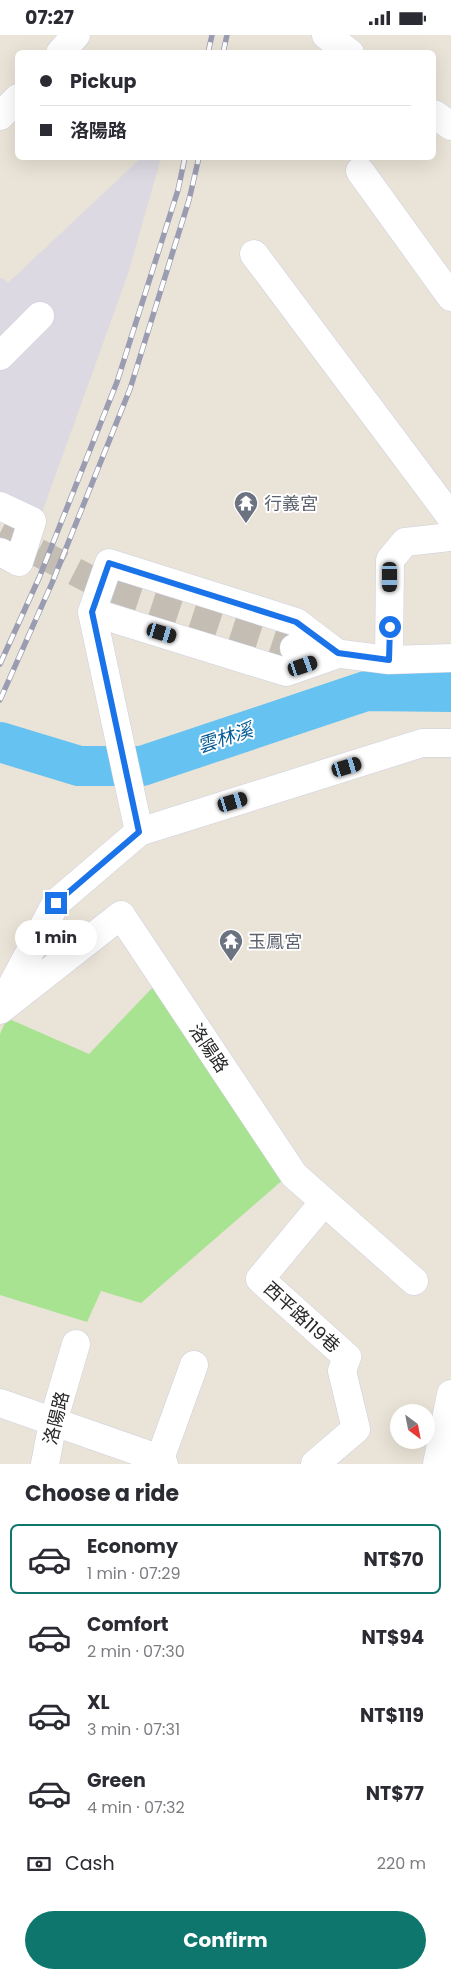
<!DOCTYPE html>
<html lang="en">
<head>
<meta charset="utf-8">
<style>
	:root { --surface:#fff; --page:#f7f7f7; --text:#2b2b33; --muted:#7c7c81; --line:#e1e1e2; --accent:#0f766e }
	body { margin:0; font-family:Poppins,"Noto Sans TC",sans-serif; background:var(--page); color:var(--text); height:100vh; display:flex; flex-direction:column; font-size:19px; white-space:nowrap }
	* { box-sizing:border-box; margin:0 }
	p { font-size:16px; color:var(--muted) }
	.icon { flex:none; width:28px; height:28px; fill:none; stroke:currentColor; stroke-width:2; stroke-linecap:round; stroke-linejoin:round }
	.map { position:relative; height:1429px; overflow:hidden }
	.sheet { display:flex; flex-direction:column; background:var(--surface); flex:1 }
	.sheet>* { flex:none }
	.guide { position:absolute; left:15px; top:15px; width:421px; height:110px; border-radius:8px; box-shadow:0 5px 20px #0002; display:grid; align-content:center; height:110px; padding:0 25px; background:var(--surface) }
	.needle { width:32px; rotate:148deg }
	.tools { position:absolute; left:390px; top:1369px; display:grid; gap:10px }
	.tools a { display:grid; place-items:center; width:45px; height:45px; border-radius:50%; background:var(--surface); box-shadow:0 5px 20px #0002; font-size:25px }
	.end { position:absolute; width:22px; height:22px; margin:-11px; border:6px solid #1a73e8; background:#fff; box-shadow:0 0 0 2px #fff }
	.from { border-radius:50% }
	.bubble { position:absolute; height:35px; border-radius:18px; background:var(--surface); box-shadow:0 5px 20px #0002; font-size:16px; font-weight:700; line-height:35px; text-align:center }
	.car { position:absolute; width:15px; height:30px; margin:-15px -8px; border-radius:6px; box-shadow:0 0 4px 1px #0007; background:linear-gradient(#222 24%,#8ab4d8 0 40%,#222 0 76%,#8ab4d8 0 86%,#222 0) }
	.guide b { display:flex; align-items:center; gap:18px; height:48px; font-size:19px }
	.guide b+b { border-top:1px solid var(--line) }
	.guide i { width:12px; height:12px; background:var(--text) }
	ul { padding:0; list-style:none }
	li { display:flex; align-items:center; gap:15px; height:70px; margin:0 10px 8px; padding:0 15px; border:2px solid transparent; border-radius:8px }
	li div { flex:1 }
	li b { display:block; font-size:19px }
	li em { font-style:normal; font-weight:700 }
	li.current { border-color:var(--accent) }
	li>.icon { width:45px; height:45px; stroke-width:1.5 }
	h2 { padding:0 25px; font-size:22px; line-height:60px }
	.pay { display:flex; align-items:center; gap:12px; height:55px; padding:0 25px; font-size:19px }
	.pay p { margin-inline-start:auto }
	.button { display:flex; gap:10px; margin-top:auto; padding:10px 25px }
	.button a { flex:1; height:58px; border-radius:30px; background:var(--accent); color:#fff; font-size:20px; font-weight:700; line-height:58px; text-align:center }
	.status { display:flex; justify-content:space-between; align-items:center; height:35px; padding:0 25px; background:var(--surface); direction:ltr }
	.status svg { height:14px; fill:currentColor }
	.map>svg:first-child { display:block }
	.industrial { fill:#dcd9e2 }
	.green { fill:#a7e391 }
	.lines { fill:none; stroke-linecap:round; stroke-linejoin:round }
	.river { stroke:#65c2f1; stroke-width:40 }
	.minor-tunnel { stroke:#c3bdb4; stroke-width:28; stroke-dasharray:28 14; stroke-linecap:butt }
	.minor-casing { stroke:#cccfe1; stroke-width:29 }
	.minor { stroke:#fff; stroke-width:28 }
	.rail-casing { stroke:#9a9cb2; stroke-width:5.5 }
	.rail { stroke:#fff; stroke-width:4; stroke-dasharray:11; stroke-linecap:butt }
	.route { stroke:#1a73e8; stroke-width:6 }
	.labels { text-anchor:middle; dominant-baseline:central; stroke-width:4; stroke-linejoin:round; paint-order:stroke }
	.worship-label { font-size:18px; fill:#5b616d; stroke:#fff; text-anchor:start }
	.street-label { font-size:18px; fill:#272727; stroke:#fff }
	.water-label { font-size:19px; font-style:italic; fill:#095d98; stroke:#fff }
</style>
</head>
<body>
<div class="status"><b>07:27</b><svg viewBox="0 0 49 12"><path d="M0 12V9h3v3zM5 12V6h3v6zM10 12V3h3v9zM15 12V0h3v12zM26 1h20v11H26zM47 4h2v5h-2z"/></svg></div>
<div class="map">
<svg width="451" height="1429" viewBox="0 0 451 1429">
	<rect width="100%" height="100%" fill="#eae3d7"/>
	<path class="industrial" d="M141 123H161L128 239 40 483 0 465V244L2 243 8 248Z"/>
	<path class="green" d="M155 950 285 1143 141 1268 101 1256 87 1287 0 1260V999L7 983 89 1019Z"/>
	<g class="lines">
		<path class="river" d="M0 707 79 731H142L366 656 451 657"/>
		<path class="minor-tunnel" d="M0 498 99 549 294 613"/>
		<g class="minor-casing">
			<path id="minor" d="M326 0 350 18
				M60 18 76 0
				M434 79 451 91
				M0 81 18 63
				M360 136 451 262
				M254 219 451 482
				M0 321 40 281
				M0 471 32 486 19 527 0 517
				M109 528 296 587 338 619 286 637 92 577Z
				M92 577 139 797
				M294 613 389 625 451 623
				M389 625 390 525 405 507 451 502
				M3 967 56 868 139 797 422 708H451
				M0 975 121 880 294 1140 414 1246
				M0 1368 160 1424 164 1429
				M160 1424 194 1330
				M45 1429 53 1387 76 1309
				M315 1429 356 1394 342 1336 347 1322 260 1244 324 1167
				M437 1429 451 1359"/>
		</g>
		<use href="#minor" class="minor"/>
		<g class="rail-casing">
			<path id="rail" d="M208 18 212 0
				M223 18 227 0
				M0 629 39 543 117 347 178 155 185 122
				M0 665 52 548 130 354 189 165 199 122"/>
		</g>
		<use href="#rail" class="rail"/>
	</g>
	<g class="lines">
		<path class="route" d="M56 868 139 797 92 577 109 528 296 587 338 618 389 625 390 592"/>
	</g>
	<defs>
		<g id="temple-pin" transform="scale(1.25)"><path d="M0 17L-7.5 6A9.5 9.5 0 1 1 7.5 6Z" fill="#6b7280" stroke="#fff"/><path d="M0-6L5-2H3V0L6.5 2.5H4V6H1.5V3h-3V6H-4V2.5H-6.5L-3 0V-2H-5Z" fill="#fff"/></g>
	</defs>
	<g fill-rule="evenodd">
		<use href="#temple-pin" x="246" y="468"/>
		<use href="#temple-pin" x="231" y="906"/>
	</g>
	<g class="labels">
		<g class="worship-label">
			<text x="264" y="468">行義宮</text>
			<text x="248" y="906">玉鳳宮</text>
		</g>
		<g class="street-label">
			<text transform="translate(209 1013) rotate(56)">洛陽路</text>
			<text transform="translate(302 1282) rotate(42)">西平路119巷</text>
			<text transform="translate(56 1383) rotate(-76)">洛陽路</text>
		</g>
		<g class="water-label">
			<text transform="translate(225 703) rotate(-18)">雲林溪</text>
		</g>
	</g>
</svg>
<div class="tools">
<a><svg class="needle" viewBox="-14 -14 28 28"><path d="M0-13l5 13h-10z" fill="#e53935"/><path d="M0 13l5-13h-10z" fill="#7c7c81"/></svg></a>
</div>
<i class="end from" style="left:390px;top:592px"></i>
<i class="end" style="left:56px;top:868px"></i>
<div class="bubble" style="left:15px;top:885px;width:82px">1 min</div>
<i class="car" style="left:390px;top:542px;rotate:180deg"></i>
<i class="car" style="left:162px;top:598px;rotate:107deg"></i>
<i class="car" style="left:303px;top:631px;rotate:71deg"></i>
<i class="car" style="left:347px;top:732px;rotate:73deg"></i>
<i class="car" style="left:233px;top:767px;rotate:73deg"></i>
<div class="guide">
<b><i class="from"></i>Pickup</b>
<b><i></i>洛陽路</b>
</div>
</div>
<section class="sheet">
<h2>Choose a ride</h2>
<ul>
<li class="current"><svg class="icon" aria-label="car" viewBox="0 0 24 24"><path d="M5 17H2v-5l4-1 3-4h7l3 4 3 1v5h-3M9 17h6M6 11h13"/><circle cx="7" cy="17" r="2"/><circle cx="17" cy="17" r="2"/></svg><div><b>Economy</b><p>1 min · 07:29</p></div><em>NT$70</em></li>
<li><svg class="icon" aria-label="car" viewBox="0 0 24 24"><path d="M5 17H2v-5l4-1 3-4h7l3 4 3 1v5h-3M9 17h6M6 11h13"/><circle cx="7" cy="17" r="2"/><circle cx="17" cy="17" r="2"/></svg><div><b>Comfort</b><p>2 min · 07:30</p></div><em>NT$94</em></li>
<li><svg class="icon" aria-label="car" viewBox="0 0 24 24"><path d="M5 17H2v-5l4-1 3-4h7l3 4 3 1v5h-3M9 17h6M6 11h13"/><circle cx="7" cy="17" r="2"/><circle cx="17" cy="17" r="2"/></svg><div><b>XL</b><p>3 min · 07:31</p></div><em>NT$119</em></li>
<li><svg class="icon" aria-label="car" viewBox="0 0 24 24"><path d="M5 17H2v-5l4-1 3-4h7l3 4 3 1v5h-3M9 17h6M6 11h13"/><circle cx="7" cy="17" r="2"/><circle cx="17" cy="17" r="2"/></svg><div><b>Green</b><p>4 min · 07:32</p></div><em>NT$77</em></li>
</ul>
<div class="pay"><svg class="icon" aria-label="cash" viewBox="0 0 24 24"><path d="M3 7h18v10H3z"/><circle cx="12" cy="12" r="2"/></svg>Cash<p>220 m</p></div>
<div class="button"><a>Confirm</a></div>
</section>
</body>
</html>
